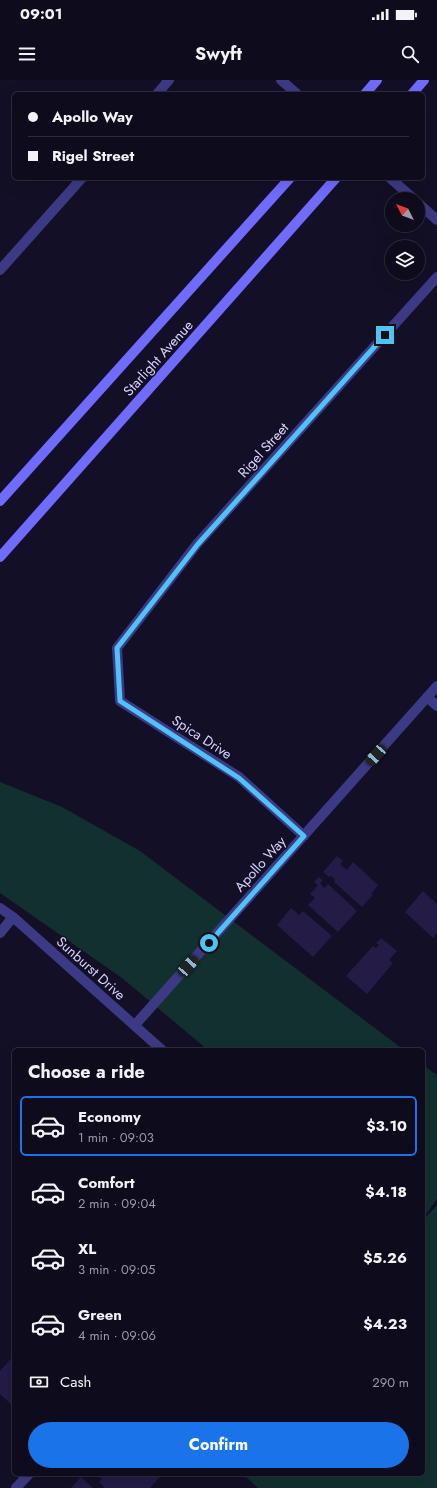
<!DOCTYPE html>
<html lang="en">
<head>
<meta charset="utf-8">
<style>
	:root { --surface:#0e0b1c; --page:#171425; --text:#f1f3f6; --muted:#9b9ba3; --line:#2e2b3b; --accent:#1a73e8 }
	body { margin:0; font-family:Jost,sans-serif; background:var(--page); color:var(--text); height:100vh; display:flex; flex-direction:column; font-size:15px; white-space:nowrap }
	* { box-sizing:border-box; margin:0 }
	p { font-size:13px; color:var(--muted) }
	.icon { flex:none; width:22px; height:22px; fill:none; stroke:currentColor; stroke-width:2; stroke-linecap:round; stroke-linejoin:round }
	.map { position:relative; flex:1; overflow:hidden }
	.panel { position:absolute; left:12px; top:968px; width:413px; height:428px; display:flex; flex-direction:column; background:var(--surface); border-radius:6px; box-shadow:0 4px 16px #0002,0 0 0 1px var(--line) }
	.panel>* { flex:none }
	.banner { position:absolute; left:12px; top:12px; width:413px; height:88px; border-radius:6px; box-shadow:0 4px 16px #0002,0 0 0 1px var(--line); display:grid; align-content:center; height:88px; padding:0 16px; background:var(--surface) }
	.needle { width:26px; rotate:312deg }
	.fabs { position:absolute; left:385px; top:112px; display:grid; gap:8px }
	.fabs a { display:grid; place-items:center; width:40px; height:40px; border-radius:50%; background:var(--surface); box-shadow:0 4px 16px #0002,0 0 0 1px var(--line); font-size:20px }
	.end { position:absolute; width:18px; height:18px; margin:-9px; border:5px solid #4fc3f7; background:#111; box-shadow:0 0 0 2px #111 }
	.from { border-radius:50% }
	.car { position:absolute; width:12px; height:24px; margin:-12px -6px; border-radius:5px; box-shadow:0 0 3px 1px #0007; background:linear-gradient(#222 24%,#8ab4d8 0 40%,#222 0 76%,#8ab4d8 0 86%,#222 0) }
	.banner b { display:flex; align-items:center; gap:14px; height:38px; font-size:15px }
	.banner b+b { border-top:1px solid var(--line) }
	.banner i { width:10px; height:10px; background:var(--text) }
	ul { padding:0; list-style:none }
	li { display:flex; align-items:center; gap:12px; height:60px; margin:0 8px 6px; padding:0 8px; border:2px solid transparent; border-radius:6px }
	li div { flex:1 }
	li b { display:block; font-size:15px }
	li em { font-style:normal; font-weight:700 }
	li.selected { border-color:var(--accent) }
	li>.icon { width:36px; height:36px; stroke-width:1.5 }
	h2 { padding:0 16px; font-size:18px; line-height:48px }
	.pay { display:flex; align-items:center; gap:10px; height:44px; padding:0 16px; font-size:15px }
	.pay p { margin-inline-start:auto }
	.cta { display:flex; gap:8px; margin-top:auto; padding:8px 16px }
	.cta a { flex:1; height:46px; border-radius:24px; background:var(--accent); color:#fff; font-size:16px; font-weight:700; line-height:46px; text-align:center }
	.status { display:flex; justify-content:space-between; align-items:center; height:28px; padding:0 20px; background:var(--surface); direction:ltr }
	.status svg { height:11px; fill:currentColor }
	header { display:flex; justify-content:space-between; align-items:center; height:52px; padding:0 16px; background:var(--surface); font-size:18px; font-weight:700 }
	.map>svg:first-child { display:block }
	.green { fill:#12302f }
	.building { fill:#241b47 }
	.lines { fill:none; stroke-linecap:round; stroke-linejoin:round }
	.street { stroke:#3d3a85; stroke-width:10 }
	.secondary { stroke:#6f6bff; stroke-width:10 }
	.route { stroke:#4fc3f7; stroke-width:5 }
	.labels { text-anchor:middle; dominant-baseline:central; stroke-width:3; stroke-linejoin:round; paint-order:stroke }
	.street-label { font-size:14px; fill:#d9d4ff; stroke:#130f26 }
</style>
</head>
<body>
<div class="status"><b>09:01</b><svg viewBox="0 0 49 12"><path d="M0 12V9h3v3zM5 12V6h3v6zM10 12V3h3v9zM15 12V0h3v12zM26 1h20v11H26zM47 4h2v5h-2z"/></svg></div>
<header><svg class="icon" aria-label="menu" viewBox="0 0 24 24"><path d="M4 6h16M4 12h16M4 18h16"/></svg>Swyft<svg class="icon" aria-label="search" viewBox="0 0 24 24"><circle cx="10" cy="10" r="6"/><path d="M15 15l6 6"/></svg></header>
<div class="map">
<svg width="437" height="1408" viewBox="0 0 437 1408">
	<rect width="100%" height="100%" fill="#130f26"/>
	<path class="green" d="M0 702 62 727 140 771 404 970H208L122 898 0 813Z
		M423 985 437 995V1119L423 1138Z
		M437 1125V1408H258L243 1394H423V1140Z"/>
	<path class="building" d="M337 776 343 781 340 784 347 790 353 782 378 805 371 814 373 815 362 827 334 802 335 800 331 796 329 797 323 792Z
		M319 797 323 800 320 803 324 808 328 804 357 831 338 852 308 825 315 818 310 814 318 805 314 802Z
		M423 811 437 824V853L433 858 405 832Z
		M291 828 299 835 303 831 332 856 313 877 277 845Z
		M381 858 397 871 389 880 393 883 367 914 346 896 373 866 376 868 379 865 376 863Z
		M14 1275V1327L0 1314V1291Z
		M97 1394H159L161 1396 150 1408H105L99 1402 102 1399Z
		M81 1397 93 1408H71Z"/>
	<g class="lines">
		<path class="street" d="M281 0 297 14
			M157 14 169 0
			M390 98 414 119
			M418 123 437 140
			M0 190 82 98
			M427 617 437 626
			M304 756 239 697 120 621 117 568 197 464 437 197
			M0 828 13 837 162 970
			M0 853 13 837
			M135 945 437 606
			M16 1408 29 1394"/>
		<path class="secondary" d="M365 14 377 0
			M412 14 424 0
			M0 421 290 98
			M0 477 336 98"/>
	</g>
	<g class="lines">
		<path class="route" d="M209 863 304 756 239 698 120 621 117 568 198 464 385 255"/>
	</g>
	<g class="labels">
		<g class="street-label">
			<text transform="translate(158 278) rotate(-48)">Starlight Avenue</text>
			<text transform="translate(263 370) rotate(-48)">Rigel Street</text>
			<text transform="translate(202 657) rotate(33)">Spica Drive</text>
			<text transform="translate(260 784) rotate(-48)">Apollo Way</text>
			<text transform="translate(91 888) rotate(42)">Sunburst Drive</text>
		</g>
	</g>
</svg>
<div class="fabs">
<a><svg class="needle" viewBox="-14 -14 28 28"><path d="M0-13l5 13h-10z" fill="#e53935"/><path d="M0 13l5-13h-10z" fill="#9b9ba3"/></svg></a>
<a><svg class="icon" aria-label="layers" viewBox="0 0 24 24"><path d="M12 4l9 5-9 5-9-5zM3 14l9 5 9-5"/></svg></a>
</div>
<i class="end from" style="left:209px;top:863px"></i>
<i class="end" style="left:385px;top:255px"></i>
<i class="car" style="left:376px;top:675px;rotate:222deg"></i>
<i class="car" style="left:188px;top:886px;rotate:42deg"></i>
<div class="banner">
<b><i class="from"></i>Apollo Way</b>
<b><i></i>Rigel Street</b>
</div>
<section class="panel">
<h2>Choose a ride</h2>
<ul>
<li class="selected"><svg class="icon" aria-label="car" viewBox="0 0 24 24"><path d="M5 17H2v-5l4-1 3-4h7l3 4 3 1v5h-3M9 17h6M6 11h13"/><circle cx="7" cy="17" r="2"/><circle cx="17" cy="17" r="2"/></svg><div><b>Economy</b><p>1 min · 09:03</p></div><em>$3.10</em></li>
<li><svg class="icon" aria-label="car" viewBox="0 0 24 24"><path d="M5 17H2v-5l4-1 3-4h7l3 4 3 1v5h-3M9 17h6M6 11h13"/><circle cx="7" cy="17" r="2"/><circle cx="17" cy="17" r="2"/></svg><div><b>Comfort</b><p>2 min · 09:04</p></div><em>$4.18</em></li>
<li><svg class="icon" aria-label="car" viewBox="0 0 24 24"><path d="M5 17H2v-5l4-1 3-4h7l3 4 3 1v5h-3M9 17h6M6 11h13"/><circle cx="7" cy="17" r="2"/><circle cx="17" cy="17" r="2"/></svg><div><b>XL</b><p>3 min · 09:05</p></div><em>$5.26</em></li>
<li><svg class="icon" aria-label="car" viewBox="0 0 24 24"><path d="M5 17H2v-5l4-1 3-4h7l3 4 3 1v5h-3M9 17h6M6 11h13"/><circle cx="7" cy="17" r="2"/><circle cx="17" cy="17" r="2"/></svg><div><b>Green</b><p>4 min · 09:06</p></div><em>$4.23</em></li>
</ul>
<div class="pay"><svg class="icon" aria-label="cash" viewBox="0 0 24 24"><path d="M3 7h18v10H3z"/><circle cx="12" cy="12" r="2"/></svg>Cash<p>290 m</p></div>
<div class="cta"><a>Confirm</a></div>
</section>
</div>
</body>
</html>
